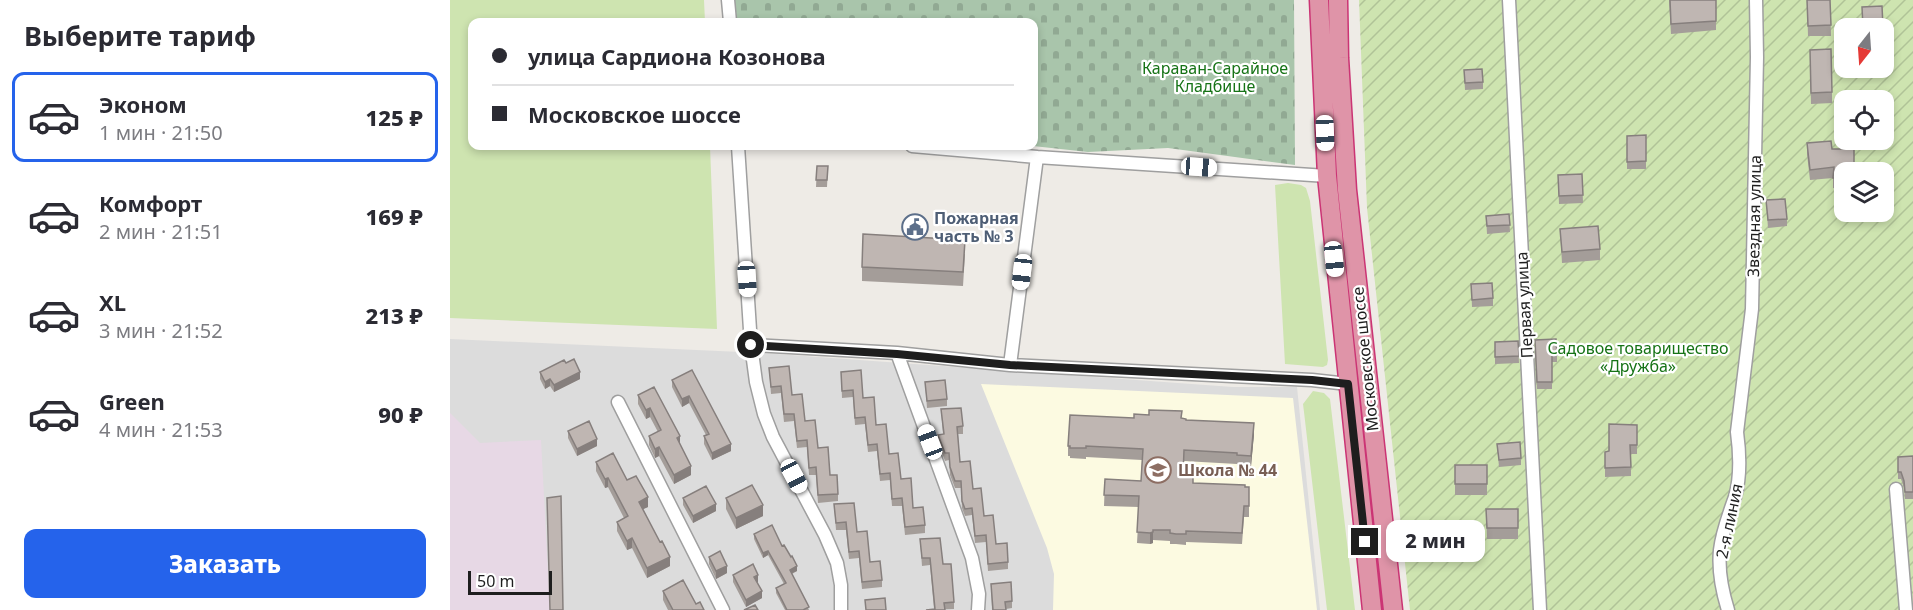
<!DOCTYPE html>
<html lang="ru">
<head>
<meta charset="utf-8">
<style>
	:root { --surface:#fff; --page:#f7f7f7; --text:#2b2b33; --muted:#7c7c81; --line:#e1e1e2; --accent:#2563eb }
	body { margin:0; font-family:"Noto Sans",sans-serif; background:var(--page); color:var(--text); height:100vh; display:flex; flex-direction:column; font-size:22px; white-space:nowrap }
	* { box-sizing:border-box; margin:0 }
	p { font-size:20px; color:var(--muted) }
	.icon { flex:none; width:33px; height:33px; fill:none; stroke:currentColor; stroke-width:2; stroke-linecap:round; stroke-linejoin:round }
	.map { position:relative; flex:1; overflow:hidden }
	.sheet { display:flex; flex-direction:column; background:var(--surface); width:450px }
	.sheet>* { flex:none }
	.guide { position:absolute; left:18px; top:18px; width:570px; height:132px; border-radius:12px; box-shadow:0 3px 9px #0003; display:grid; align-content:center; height:132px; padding:0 24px; background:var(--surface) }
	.needle { width:39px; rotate:197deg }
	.buttons { position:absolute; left:1384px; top:18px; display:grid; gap:12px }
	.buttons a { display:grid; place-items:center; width:60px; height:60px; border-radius:12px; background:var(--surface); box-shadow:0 3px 9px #0003; font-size:30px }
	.scale { position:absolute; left:18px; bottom:15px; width:84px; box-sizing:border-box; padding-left:6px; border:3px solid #1e1e1e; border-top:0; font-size:16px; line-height:21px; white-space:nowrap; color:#1e1e1e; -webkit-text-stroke:4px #fff; paint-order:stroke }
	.end { position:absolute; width:27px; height:27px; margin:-14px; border:8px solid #1e1e1e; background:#fff; box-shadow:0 0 0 3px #fff }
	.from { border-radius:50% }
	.bubble { position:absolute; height:42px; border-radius:12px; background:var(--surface); box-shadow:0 3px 9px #0003; font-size:20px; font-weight:800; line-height:42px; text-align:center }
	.car { position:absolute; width:18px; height:36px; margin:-18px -9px; border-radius:8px; box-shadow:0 0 4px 2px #0007; background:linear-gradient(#fff 24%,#345 0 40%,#fff 0 76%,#345 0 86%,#fff 0) }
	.guide b { display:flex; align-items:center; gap:21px; height:57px; font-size:22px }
	.guide b+b { border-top:2px solid var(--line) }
	.guide i { width:15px; height:15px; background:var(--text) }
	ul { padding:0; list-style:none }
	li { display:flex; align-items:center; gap:18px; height:90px; margin:0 12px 9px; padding:0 12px; border:3px solid transparent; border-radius:12px }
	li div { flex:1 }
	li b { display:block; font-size:22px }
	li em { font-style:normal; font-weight:800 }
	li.active { border-color:var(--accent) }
	li>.icon { width:54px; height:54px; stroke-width:1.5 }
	h2 { padding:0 24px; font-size:27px; line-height:72px }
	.button { display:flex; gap:12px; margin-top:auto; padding:12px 24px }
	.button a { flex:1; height:69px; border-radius:12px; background:var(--accent); color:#fff; font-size:24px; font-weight:800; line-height:69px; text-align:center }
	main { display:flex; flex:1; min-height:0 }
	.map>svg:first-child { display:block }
	.residential { fill:#dcdcdc }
	.industrial { fill:#e7d8e5 }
	.education { fill:#fcfae1 }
	.grass { fill:#cee4b0 }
	.cemetery { fill:url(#cemetery-stones) }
	.garden { fill:url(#garden-furrows); fill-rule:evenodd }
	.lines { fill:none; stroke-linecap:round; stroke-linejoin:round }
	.minor-casing { stroke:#9f9f9f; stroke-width:15 }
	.highway-casing { stroke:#cb3474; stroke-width:21 }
	.minor { stroke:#fff; stroke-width:12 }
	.highway { stroke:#df94a8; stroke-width:18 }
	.wall { fill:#a49d99 }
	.shaded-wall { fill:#867f7d }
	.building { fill:#bfb6b2; stroke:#867f7d; stroke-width:1.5 }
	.route { stroke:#1e1e1e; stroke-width:8 }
	.labels { text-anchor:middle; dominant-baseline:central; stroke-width:4.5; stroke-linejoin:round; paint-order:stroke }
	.park-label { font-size:16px; fill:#167316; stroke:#fff }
	.street-label { font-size:16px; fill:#1e1e1e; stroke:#fff }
	.service-label { font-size:16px; font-weight:bold; fill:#4e5e75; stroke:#fff; text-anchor:start }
	.education-label { font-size:16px; font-weight:bold; fill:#785e54; stroke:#fff; text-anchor:start }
</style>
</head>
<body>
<main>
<section class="sheet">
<h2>Выберите тариф</h2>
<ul>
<li class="active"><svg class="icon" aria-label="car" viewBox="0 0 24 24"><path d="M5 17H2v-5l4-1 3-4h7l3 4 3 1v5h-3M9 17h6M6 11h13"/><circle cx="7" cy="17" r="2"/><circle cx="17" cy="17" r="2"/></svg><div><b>Эконом</b><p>1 мин · 21:50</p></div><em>125 ₽</em></li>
<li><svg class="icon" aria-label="car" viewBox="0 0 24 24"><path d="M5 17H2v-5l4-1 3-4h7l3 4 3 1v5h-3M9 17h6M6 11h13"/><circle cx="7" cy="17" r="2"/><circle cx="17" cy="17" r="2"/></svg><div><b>Комфорт</b><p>2 мин · 21:51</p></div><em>169 ₽</em></li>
<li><svg class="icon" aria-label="car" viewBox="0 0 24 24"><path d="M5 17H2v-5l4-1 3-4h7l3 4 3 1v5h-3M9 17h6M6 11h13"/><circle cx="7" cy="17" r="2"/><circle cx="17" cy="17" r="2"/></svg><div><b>XL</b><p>3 мин · 21:52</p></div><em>213 ₽</em></li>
<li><svg class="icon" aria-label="car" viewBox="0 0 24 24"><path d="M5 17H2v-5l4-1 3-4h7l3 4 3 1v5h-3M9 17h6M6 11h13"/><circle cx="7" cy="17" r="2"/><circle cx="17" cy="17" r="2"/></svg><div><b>Green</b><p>4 мин · 21:53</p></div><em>90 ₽</em></li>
</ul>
<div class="button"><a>Заказать</a></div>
</section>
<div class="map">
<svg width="1463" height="610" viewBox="0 0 1463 610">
	<defs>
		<pattern id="cemetery-stones" width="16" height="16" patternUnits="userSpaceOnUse" patternTransform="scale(1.5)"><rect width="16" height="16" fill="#a9c5ab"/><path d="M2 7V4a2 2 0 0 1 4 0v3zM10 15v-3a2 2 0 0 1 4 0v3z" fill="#91a993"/></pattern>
		<pattern id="garden-furrows" width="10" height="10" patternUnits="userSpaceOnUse" patternTransform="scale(1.5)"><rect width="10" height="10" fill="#cee4b0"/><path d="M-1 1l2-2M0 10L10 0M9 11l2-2" fill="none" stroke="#b0c397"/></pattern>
	</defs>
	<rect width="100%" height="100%" fill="#eeebe6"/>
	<path class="residential" d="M0 339 313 353 783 387H847L870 610H0Z"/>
	<path class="industrial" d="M0 413 30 443 91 440 100 610H0Z"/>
	<path class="education" d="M531 384 843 398 867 610H603L604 574 597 548Z"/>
	<path class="grass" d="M0 0H254L255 22H22V146H260L267 329 0 318Z
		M838 183 851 185 856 188 860 201 878 360 877 365 873 367 835 364 825 185Z
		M863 391 874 393 880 399 905 610H877L854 412 853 404Z"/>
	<path class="cemetery" d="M280 0H844L845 165 718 148 638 152 583 146 584 22H282Z"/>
	<path class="garden" d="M909 0H1463V610H960L917 208ZM1395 28H1434V68H1395ZM1395 100H1434V140H1395ZM1395 172H1434V212H1395Z"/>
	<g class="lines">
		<g class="minor-casing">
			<path id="minor" d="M278 0 280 22
				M1059 0 1090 610
				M288 146 301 345 306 382 314 414 323 437 375 535 387 563 391 585V610
				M462 146 587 157 877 176
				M301 345 447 353 560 365 862 380 898 384
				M447 353 522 558 529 594 528 610
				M560 365 587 157
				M168 402 273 610
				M1446 489 1456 610
				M1278 610C1272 591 1268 571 1270 550 1272 532 1279 514 1285 497 1291 476 1290 454 1287 432L1302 309 1307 57 1306 0"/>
		</g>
		<g class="highway-casing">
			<path id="highway" d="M869 0 877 176 922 610
				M888 0 889 58 897 190 943 610"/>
		</g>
		<use href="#minor" class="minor"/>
		<use href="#highway" class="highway"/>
	</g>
	<path class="wall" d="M1219 0H1266V30L1221 34Z
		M1357 0H1380L1381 36H1358Z
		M1360 61 1382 92V103L1361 104Z
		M1014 70 1033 82V89L1015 90Z
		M1196 135V169H1177V136Z
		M1357 143 1382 149 1395 172V189L1383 188V178L1360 180 1357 154Z
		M367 166H378L377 187H366Z
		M1132 174 1133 203 1109 204 1108 175Z
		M1316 200 1337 219V226L1318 228Z
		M1059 214 1060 232 1037 234 1036 216Z
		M1110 229 1150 249V260L1112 263Z
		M515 254 513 286 412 281V267Z
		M1021 284 1043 298V306L1022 307Z
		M1068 341 1069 363 1045 364V342Z
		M1085 348 1107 355V362H1102V389H1087Z
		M116 363 130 379 104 392 100 386 95 389 90 379V372Z
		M319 368 342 395 388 494V501L368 503 366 475H359L357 447 347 448 344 421 334 422 331 393 321 394Z
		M242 370 281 451 262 460 254 444V436L256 435 239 403 232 407 222 387V380Z
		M391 372 413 398 463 508 475 525V533L455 535 452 506H442L440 480 430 481 427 451 418 452 415 424 405 425 403 397 392 398Z
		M475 382 497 399V406L477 408Z
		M204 387 230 445 241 475 224 484 209 456 205 458 199 445V436L208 432 200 417 196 419 188 404V395Z
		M491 409 513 426V434H508L510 462 546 544 558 562V569L538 571 536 542 525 543 522 515 515 516 512 508 511 488H505L500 475 499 460 495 461 488 442V435L493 434Z
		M732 418 736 420 804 434 801 466H787V464L734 461V477L743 483 799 487V517H794L792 544 736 542V545L726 544H720V541L703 540V543L700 544 687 543 689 507 654 506 655 479 691 481 692 460 636 457V459L620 458V456H618V446Z
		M1187 425V454H1181V476L1155 477V452L1159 451Z
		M118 431 147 446 127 456 118 438Z
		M1047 444 1071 458V465L1049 467Z
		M1463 456V499H1455L1454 488 1451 479H1448V457Z
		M146 462 177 480 198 507 193 509 220 566 197 578 182 548 177 550 167 531V522L174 518 158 487 155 488 146 471Z
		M1005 465H1037V495H1005Z
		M233 498 266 511 243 523 233 505Z
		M276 498 313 516 286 529 276 509Z
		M384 504 407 532 420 562 432 580V587L412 589 409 558 399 559 396 530H386Z
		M1036 509H1068V539H1037Z
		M304 534 332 546 347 571 342 574 359 610H335L326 593V588L334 584 318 555 313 558 304 539Z
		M470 539 493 564 504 602V609L476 610 484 609 480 565 472 566Z
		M259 557 277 573 266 579 259 564Z
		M283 575 308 582H307L312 598 296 607 283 582Z
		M541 584 562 601V608L556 609V610H542Z
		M213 591 246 604 254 610H218L213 600Z"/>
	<path class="shaded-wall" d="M130 372V379L104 392V385Z
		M100 379V386L95 389V382Z
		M239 396V403L232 407V399Z
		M200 408V417L196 419V410Z
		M804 423V434L801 466V456Z
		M230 436V445L227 438Z
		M147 439V446L127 456V449Z
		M281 444V451L262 460V453Z
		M209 447V456L205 458V449Z
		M241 466V475L224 484V475Z
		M158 478V487L155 488V479Z
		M198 497V507L189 511V502Z
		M266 504V511L243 523V516Z
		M313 505V516L286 529V518Z
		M703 532V543L700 544V533Z
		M182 538V548L177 550V541Z
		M318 551V555L313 558V553Z
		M220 557V566L197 578V568Z
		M277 566V573L266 579V571Z
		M347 566V571L340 574V570Z
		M308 575V582L304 584V577Z
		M312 591V598L296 607V600Z"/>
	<path class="building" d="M1220 0H1266V21L1221 24Z
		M1357 0H1380L1381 25 1358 26Z
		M1432 6 1433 27 1413 28 1412 7Z
		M1381 49 1382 92 1361 93 1360 50Z
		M1032 69 1033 82 1015 83 1014 70Z
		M1196 135V161L1177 162V136Z
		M1381 141 1382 149H1404V172H1395V178H1383L1384 167 1360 170 1357 143Z
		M367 166H378L377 180H366Z
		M1132 174 1133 195 1109 196 1108 175Z
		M1335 199 1337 219 1318 220 1316 200Z
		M1059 214 1060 225 1037 226 1036 216Z
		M1148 226 1150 249 1112 252 1110 229Z
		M413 234 515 240 513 272 412 267Z
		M1042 283 1043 298 1022 300 1021 284Z
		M1106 339 1107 355H1102V382H1087L1085 340Z
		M1068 341 1069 356 1045 357V342Z
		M124 359 130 372 104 385 100 379 95 382 90 372 114 360 116 363Z
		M339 366 342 395 352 394 355 421 365 420 368 448 378 447 380 475H387L388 494 368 495 366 467 359 468 357 440 347 441 344 414H334L331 386 321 387 319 368Z
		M242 370 281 444 262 453 254 436 259 434 239 396 232 399 222 380Z
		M411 370 413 398 424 397 426 425 436 424 439 454 448 453 451 479 461 478 463 508 473 507 475 525 455 527 452 498 442 499 440 473 430 474 427 444 418 445 415 417 405 418 403 390 392 391 391 372Z
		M495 380 497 399 477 401 475 382Z
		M204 387 230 436 227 438 241 466 224 475 209 447 205 449 199 436 211 430 200 408 196 410 188 395Z
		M511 408 513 426 507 427 510 462 520 461 523 489 531 488 534 516 543 515 546 544 557 543 558 562 538 564 536 535 525 536 522 508 515 509 512 501 511 481H505L500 467 499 453H495L488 435 494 434 491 409Z
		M699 410 732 411 731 418 736 419V420L804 423 801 456 787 455V453L734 450 733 477H743V483L795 485V487H799V506H794L792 533 736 531V534H726L720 533V530H703V532L700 533 687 532 689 496 654 495 655 479 691 481 693 449 636 446V448H620V446H618L620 415 684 418V414L699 415Z
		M139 421 147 439 127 449 118 431Z
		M1159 424 1187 425V445H1180L1181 467 1155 468V452L1159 451Z
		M1070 442 1071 458 1049 460 1047 444Z
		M163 453 177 480 186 476 198 497 189 502 210 542 212 541 220 557 197 568 182 538 177 541 167 522 178 516 158 478 155 479 146 462Z
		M1463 456V492H1455L1454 481 1451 472H1448V457Z
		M1005 465H1037V484H1005Z
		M302 485 313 505 286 518 276 498Z
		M256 486 266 504 243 516 233 498Z
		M111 496 113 610H100L97 498Z
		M404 503 407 532 417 531 420 562 430 561 432 580 412 582 409 551 399 552 396 522 386 523 384 504Z
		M1036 509H1068V528H1037Z
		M322 525 332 546 334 545 341 557 342 556 347 566 340 570 359 607 353 610H337L326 588 336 583 318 551 313 553 304 534Z
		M490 538 493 564H501L504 602 494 603 495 610H476L485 609 480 558H472L470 539Z
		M270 551 277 566 266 571 259 557Z
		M303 564 308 575 304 577 312 591 296 600 283 575Z
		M233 580 246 604 250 602 254 610H223L213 591Z
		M561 582 562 601 555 602 556 610H543L541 584Z
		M435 598 436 610H416L415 600Z
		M305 605 308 610H294Z"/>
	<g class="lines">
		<path class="route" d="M301 345 447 354 560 365 862 380 898 384 915 542"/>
	</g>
	<defs>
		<g id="civic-ring" transform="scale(1.35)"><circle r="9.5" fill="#fff" stroke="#5c6f8a" stroke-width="1.5"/><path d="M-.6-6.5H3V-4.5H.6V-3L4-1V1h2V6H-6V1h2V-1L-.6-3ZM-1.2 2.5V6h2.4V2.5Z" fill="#5c6f8a"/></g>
		<g id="school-ring" transform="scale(1.35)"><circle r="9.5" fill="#fff" stroke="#8d6e63" stroke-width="1.5"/><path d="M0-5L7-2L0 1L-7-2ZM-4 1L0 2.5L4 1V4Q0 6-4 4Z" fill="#8d6e63"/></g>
	</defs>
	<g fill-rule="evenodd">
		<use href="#civic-ring" x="465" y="227"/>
		<use href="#school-ring" x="708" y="470"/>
	</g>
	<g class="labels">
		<g class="park-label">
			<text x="765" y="68">Караван-Сарайное<tspan x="765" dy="18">Кладбище</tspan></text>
			<text x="1188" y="348">Садовое товарищество<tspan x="1188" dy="18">«Дружба»</tspan></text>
		</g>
		<g class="street-label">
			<text transform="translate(1304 216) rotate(-89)">Звездная улица</text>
			<text transform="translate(1074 305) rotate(-93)">Первая улица</text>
			<text transform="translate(915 359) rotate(-96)">Московское шоссе</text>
			<text transform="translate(1279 521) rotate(-78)">2-я линия</text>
		</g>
		<g class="service-label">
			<text x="484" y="218">Пожарная<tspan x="484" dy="18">часть № 3</tspan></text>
		</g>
		<g class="education-label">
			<text x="728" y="470">Школа № 44</text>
		</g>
	</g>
</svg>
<div class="buttons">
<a><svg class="needle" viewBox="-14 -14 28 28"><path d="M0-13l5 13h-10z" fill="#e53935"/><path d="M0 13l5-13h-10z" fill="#7c7c81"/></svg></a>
<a><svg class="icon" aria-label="locate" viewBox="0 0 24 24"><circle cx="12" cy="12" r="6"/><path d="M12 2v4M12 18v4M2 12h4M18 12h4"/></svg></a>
<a><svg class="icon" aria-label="layers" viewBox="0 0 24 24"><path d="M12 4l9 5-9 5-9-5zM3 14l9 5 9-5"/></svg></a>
</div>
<div class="scale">50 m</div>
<i class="end from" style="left:301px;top:345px"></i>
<i class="end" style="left:915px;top:542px"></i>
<div class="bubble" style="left:936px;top:520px;width:99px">2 мин</div>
<i class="car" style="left:875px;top:133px;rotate:178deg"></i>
<i class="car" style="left:749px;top:167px;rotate:94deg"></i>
<i class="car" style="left:884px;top:259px;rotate:174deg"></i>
<i class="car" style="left:572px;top:272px;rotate:187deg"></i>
<i class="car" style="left:297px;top:279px;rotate:176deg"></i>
<i class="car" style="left:480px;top:442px;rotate:339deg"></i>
<i class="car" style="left:344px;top:476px;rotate:152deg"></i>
<div class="guide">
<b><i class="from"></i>улица Сардиона Козонова</b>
<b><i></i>Московское шоссе</b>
</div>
</div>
</main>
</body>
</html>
